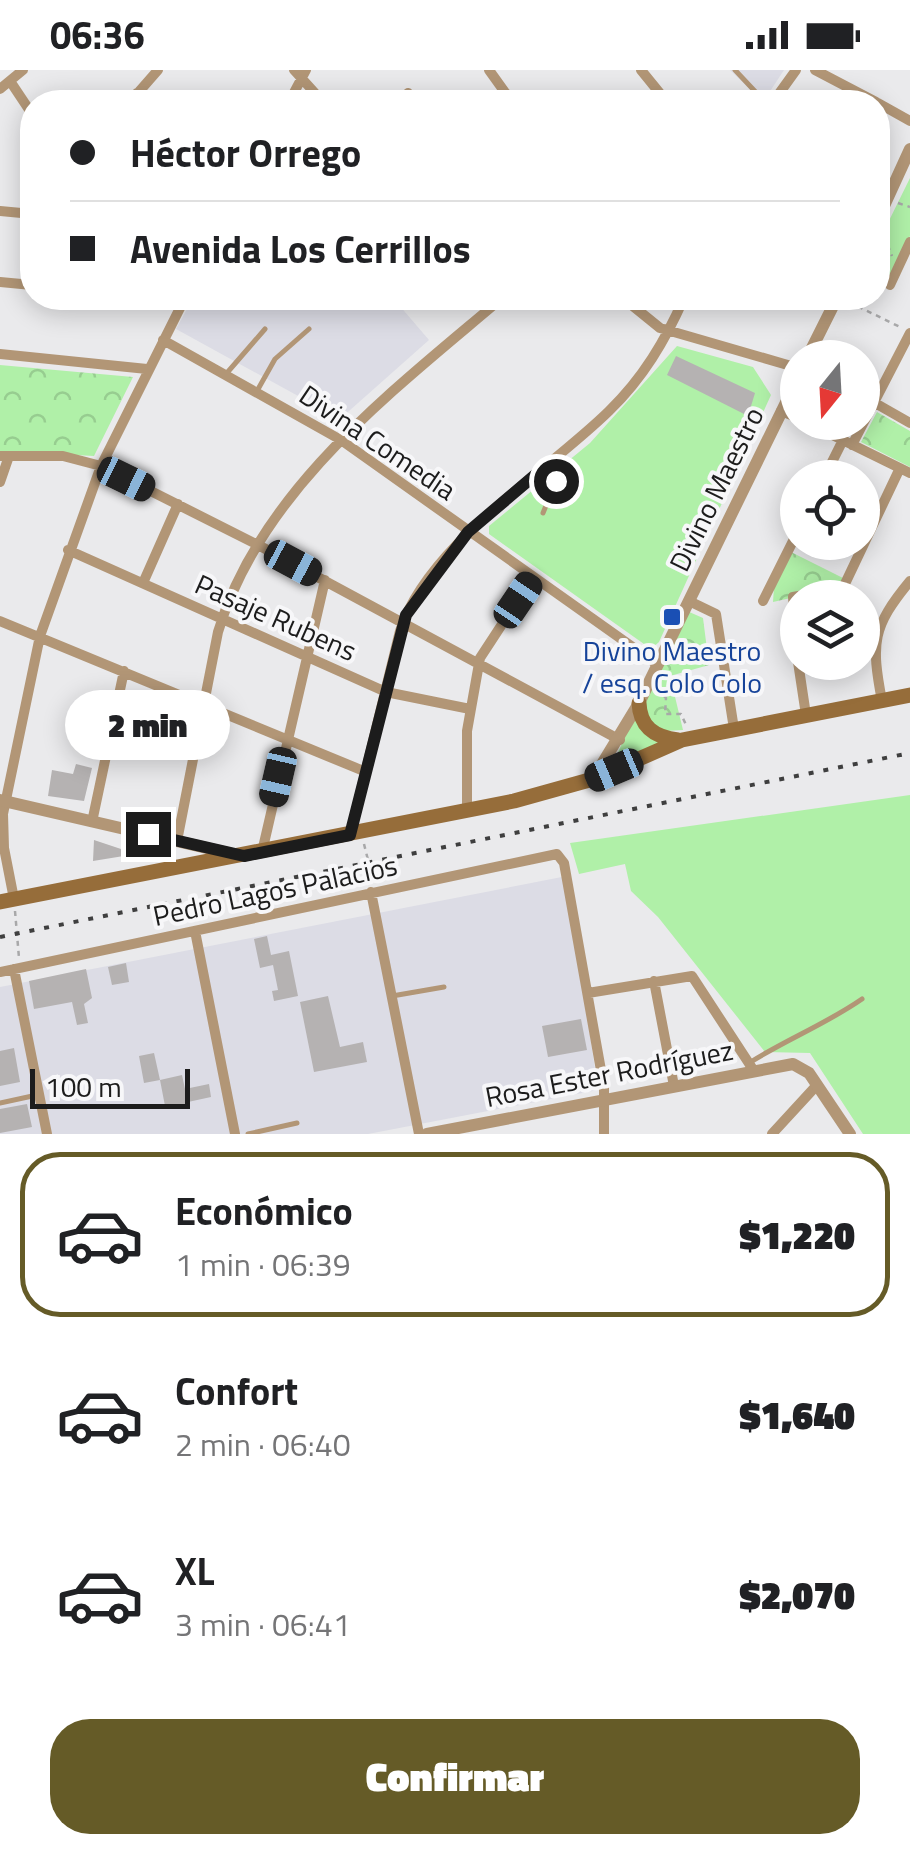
<!DOCTYPE html>
<html lang="es">
<head>
<meta charset="utf-8">
<style>
	:root { --surface:#fff; --page:#f2f2f2; --text:#202124; --muted:#757577; --line:#e0e0e0; --accent:#655b27 }
	body { margin:0; font-family:"Titillium Web",sans-serif; background:var(--page); color:var(--text); height:100vh; display:flex; flex-direction:column; font-size:38px; white-space:nowrap }
	* { box-sizing:border-box; margin:0 }
	p { font-size:32px; color:var(--muted) }
	.icon { flex:none; width:55px; height:55px; fill:none; stroke:currentColor; stroke-width:2; stroke-linecap:round; stroke-linejoin:round }
	.map { position:relative; height:1064px; overflow:hidden }
	.side { display:flex; flex-direction:column; background:var(--surface); flex:1 }
	.side>* { flex:none }
	.banner { position:absolute; left:20px; top:20px; width:870px; height:220px; border-radius:40px; box-shadow:0 5px 25px #0003; display:grid; align-content:center; height:220px; padding:0 50px; background:var(--surface) }
	.needle { width:65px; rotate:198deg }
	.buttons { position:absolute; left:780px; top:270px; display:grid; gap:20px }
	.buttons a { display:grid; place-items:center; width:100px; height:100px; border-radius:50%; background:var(--surface); box-shadow:0 5px 25px #0003; font-size:50px }
	.scale { position:absolute; left:30px; bottom:25px; width:160px; box-sizing:border-box; padding-left:10px; border:5px solid #1c1c1c; border-top:0; font-size:28px; line-height:35px; white-space:nowrap; color:#1c1c1c; -webkit-text-stroke:8px #f7f7f9; paint-order:stroke }
	.end { position:absolute; width:45px; height:45px; margin:-22px; border:12px solid #1c1c1c; background:#fff; box-shadow:0 0 0 5px #fff }
	.from { border-radius:50% }
	.bubble { position:absolute; height:70px; border-radius:35px; background:var(--surface); box-shadow:0 5px 25px #0003; font-size:32px; font-weight:800; line-height:70px; text-align:center }
	.car { position:absolute; width:30px; height:60px; margin:-30px -15px; border-radius:12px; box-shadow:0 0 8px 2px #0007; background:linear-gradient(#222 24%,#8ab4d8 0 40%,#222 0 76%,#8ab4d8 0 86%,#222 0) }
	.banner b { display:flex; align-items:center; gap:35px; height:95px; font-size:38px }
	.banner b+b { border-top:2px solid var(--line) }
	.banner i { width:25px; height:25px; background:var(--text) }
	ul { padding:18px 0 0; list-style:none }
	li { display:flex; align-items:center; gap:30px; height:165px; margin:0 20px 15px; padding:0 30px; border:5px solid transparent; border-radius:40px }
	li div { flex:1 }
	li b { display:block; font-size:38px }
	li em { font-style:normal; font-weight:800 }
	li.current { border-color:var(--accent) }
	li>.icon { width:90px; height:90px; stroke-width:1.5 }
	.action { display:flex; gap:20px; margin-top:auto; padding:20px 50px }
	.action a { flex:1; height:115px; border-radius:40px; background:var(--accent); color:#fff; font-size:40px; font-weight:800; line-height:115px; text-align:center }
	.status { display:flex; justify-content:space-between; align-items:center; height:70px; padding:0 50px; background:var(--surface); direction:ltr }
	.status svg { height:28px; fill:currentColor }
	.map>svg:first-child { display:block }
	.built { fill:#dcdce5 }
	.grass { fill:#b0f0a8 }
	.park { fill:url(#park-crowns) }
	.building { fill:#b5b2b2 }
	.lines { fill:none; stroke-linecap:round; stroke-linejoin:round }
	.path { stroke:#a8a8a9; stroke-width:2.5; stroke-dasharray:5 5; stroke-linecap:butt }
	.service { stroke:#b29676; stroke-width:5 }
	.minor { stroke:#b29676; stroke-width:10 }
	.tertiary { stroke:#b29676; stroke-width:12 }
	.secondary { stroke:#966d3a; stroke-width:15 }
	.rail { stroke:#3f3f3f; stroke-width:4; stroke-dasharray:5 10; stroke-linecap:butt }
	.route { stroke:#1c1c1c; stroke-width:12 }
	.transit-dot { fill:#1a4fb4; stroke:#f7f7f9; stroke-width:4 }
	.labels { text-anchor:middle; dominant-baseline:central; stroke-width:8; stroke-linejoin:round; paint-order:stroke }
	.street-label { font-size:28px; fill:#1c1c1c; stroke:#f7f7f9 }
	.transit-label { font-size:28px; fill:#164399; stroke:#f7f7f9 }
</style>
</head>
<body>
<div class="status"><b>06:36</b><svg viewBox="0 0 49 12"><path d="M0 12V9h3v3zM5 12V6h3v6zM10 12V3h3v9zM15 12V0h3v12zM26 1h20v11H26zM47 4h2v5h-2z"/></svg></div>
<div class="map">
<svg width="910" height="1064" viewBox="0 0 910 1064">
	<defs>
		<pattern id="park-crowns" width="20" height="18" patternUnits="userSpaceOnUse" patternTransform="scale(2.5)"><rect width="20" height="18" fill="#b0f0a8"/><path d="M2 6a3 3 0 1 1 6 0M12 15a3 3 0 1 1 6 0" fill="none" stroke="#97cd90"/></pattern>
	</defs>
	<rect width="100%" height="100%" fill="#eaeaec"/>
	<path class="built" d="M730 0H784L763 32Z
		M193 228H393L429 270 340 349 176 259Z
		M567 806 598 1020 368 1064H0V917Z"/>
	<path class="grass" d="M910 108V166L890 210 878 203V173Z
		M677 276 753 297 771 325 659 572 651 579 489 464V456L590 373Z
		M635 644 640 659 663 672 612 696Z
		M910 725V1064H863L810 983 765 982 658 847 631 821 625 794 579 804 570 773Z"/>
	<path class="park" d="M0 295 133 307 94 386 0 381Z
		M877 342 910 361V397L861 372Z
		M791 482 843 508 839 517 773 532 774 517Z
		M687 541 703 548 709 595 670 606 683 660 666 661 650 655 643 628Z"/>
	<path class="building" d="M676 286 755 323 748 346 667 305Z
		M76 694 92 698 84 731 48 726 52 700 73 704Z
		M94 770 136 784 93 791Z
		M267 866 271 885 289 881 298 926 274 931 272 921 278 920 273 895 260 898 254 869Z
		M126 893 129 912 112 915 108 897Z
		M86 899 92 928 84 934 88 953 77 955 72 932 34 939 29 911Z
		M328 926 340 977 363 972 367 992 314 1002 300 932Z
		M581 949 587 980 548 987 542 956Z
		M14 978 20 1012 0 1016V981Z
		M154 983 160 1010 144 1013 139 986Z
		M182 1005 185 1019 209 1014 211 1027 188 1032 189 1039 165 1036 160 1010Z
		M27 1034 32 1057 0 1063V1039Z"/>
	<g class="lines">
		<path class="path" d="M898 133 910 137
			M884 166 892 186
			M878 174 886 158
			M878 194H888
			M849 232 900 257
			M657 619 666 628 665 644H681L687 657
			M364 774 373 810
			M15 841 19 888"/>
		<path class="service" d="M735 0 765 32
			M226 304 265 259
			M257 321 275 289 309 259
			M543 443 556 411 549 397
			M392 926 444 917
			M749 993C787 969 826 954 862 929
			M0 1033 37 1025
			M248 1064 297 1053"/>
		<path class="minor" d="M294 0 323 32
			M489 0 512 32
			M641 0 667 32
			M815 0 876 32
			M10 11 32 44
			M0 19 23 0
			M137 23 184 32
			M130 32 158 0
			M289 32 306 0
			M397 32 408 23
			M773 32 796 0
			M878 33 910 51
			M0 141 32 144
			M0 212 32 215
			M890 215 910 172
			M623 228 660 258 798 298
			M163 270 341 370 658 595
			M0 284 147 299
			M875 333 910 353
			M781 341 798 348
			M806 352 910 403
			M852 375 910 263
			M0 386H63L101 396 260 476 620 670
			M824 408 843 370
			M0 412 9 386
			M68 480 386 622 470 639
			M143 513 178 434
			M689 531 716 544 734 659
			M763 531 798 461
			M0 551 366 702
			M798 592 793 527 843 518 900 398
			M798 592 806 645
			M882 631C871 573 872 557 910 511
			M467 741V661L480 588 533 507
			M92 752 124 601
			M350 765 400 561C428 474 546 403 609 341 643 308 665 271 684 228
			M177 771 218 562C260 420 395 319 502 228
			M262 782 325 510
			M371 822 419 1064
			M14 829 4 778 3 744 40 566 101 396 185 228
			M195 861 235 1064
			M14 899 47 1064
			M0 902 557 784 564 793 604 1017V1064
			M654 911 674 1016
			M588 923 692 906 754 1001
			M772 1064 817 1015"/>
		<path class="tertiary" d="M878 149 910 79
			M807 288 837 228
			M593 709 639 633 798 308
			M0 730 237 785
			M427 1064 793 994 809 1003 850 1064"/>
		<path class="secondary" d="M639 633C640 657 654 667 678 670
			M0 832 514 731 593 709 682 670 910 625"/>
		<path class="rail" d="M0 867 910 683"/>
	</g>
	<g class="lines">
		<path class="route" d="M148 764 244 786 350 765 406 545 468 462 548 394 556 411"/>
	</g>
	<rect class="transit-dot" x="662" y="537" width="20" height="20" rx="5"/>
	<g class="labels">
		<g class="street-label">
			<text transform="translate(378 372) rotate(34)">Divina Comedia</text>
			<text transform="translate(716 419) rotate(-64)">Divino Maestro</text>
			<text transform="translate(276 547) rotate(24)">Pasaje Rubens</text>
			<text transform="translate(275 820) rotate(-12)">Pedro Lagos Palacios</text>
			<text transform="translate(609 1003) rotate(-11)">Rosa Ester Rodríguez</text>
		</g>
		<g class="transit-label">
			<text x="672" y="580">Divino Maestro<tspan x="672" dy="32">/ esq. Colo Colo</tspan></text>
		</g>
	</g>
</svg>
<div class="buttons">
<a><svg class="needle" viewBox="-14 -14 28 28"><path d="M0-13l5 13h-10z" fill="#e53935"/><path d="M0 13l5-13h-10z" fill="#757577"/></svg></a>
<a><svg class="icon" aria-label="locate" viewBox="0 0 24 24"><circle cx="12" cy="12" r="6"/><path d="M12 2v4M12 18v4M2 12h4M18 12h4"/></svg></a>
<a><svg class="icon" aria-label="layers" viewBox="0 0 24 24"><path d="M12 4l9 5-9 5-9-5zM3 14l9 5 9-5"/></svg></a>
</div>
<div class="scale">100 m</div>
<i class="end from" style="left:556px;top:411px"></i>
<i class="end" style="left:148px;top:764px"></i>
<div class="bubble" style="left:65px;top:620px;width:165px">2 min</div>
<i class="car" style="left:126px;top:409px;rotate:116deg"></i>
<i class="car" style="left:293px;top:493px;rotate:118deg"></i>
<i class="car" style="left:518px;top:530px;rotate:34deg"></i>
<i class="car" style="left:614px;top:700px;rotate:247deg"></i>
<i class="car" style="left:278px;top:707px;rotate:193deg"></i>
<div class="banner">
<b><i class="from"></i>Héctor Orrego</b>
<b><i></i>Avenida Los Cerrillos</b>
</div>
</div>
<section class="side">
<ul>
<li class="current"><svg class="icon" aria-label="car" viewBox="0 0 24 24"><path d="M5 17H2v-5l4-1 3-4h7l3 4 3 1v5h-3M9 17h6M6 11h13"/><circle cx="7" cy="17" r="2"/><circle cx="17" cy="17" r="2"/></svg><div><b>Económico</b><p>1 min · 06:39</p></div><em>$1,220</em></li>
<li><svg class="icon" aria-label="car" viewBox="0 0 24 24"><path d="M5 17H2v-5l4-1 3-4h7l3 4 3 1v5h-3M9 17h6M6 11h13"/><circle cx="7" cy="17" r="2"/><circle cx="17" cy="17" r="2"/></svg><div><b>Confort</b><p>2 min · 06:40</p></div><em>$1,640</em></li>
<li><svg class="icon" aria-label="car" viewBox="0 0 24 24"><path d="M5 17H2v-5l4-1 3-4h7l3 4 3 1v5h-3M9 17h6M6 11h13"/><circle cx="7" cy="17" r="2"/><circle cx="17" cy="17" r="2"/></svg><div><b>XL</b><p>3 min · 06:41</p></div><em>$2,070</em></li>
</ul>
<div class="action"><a>Confirmar</a></div>
</section>
</body>
</html>
